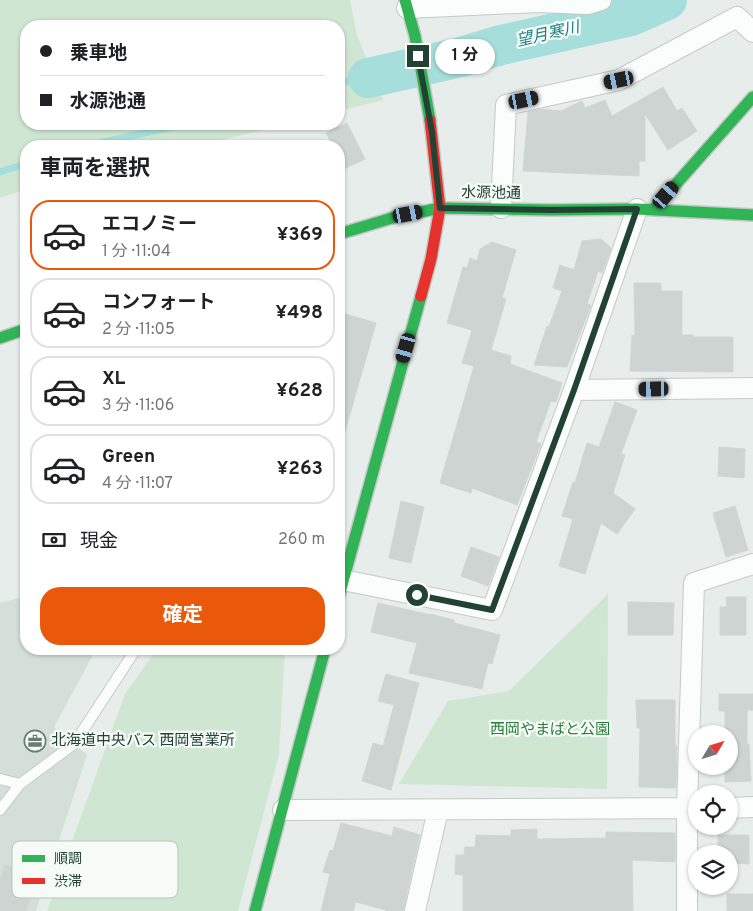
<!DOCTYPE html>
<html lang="ja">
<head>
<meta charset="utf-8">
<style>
	:root { --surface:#fff; --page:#f2f2f2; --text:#202124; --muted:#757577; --line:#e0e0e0; --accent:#ea580c }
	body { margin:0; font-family:Overpass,"Noto Sans JP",sans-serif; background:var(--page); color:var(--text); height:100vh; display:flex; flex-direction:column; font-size:19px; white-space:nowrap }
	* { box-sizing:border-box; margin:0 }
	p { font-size:16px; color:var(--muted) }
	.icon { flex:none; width:28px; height:28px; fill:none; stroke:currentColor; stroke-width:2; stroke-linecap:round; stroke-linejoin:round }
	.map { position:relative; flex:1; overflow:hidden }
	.panel { position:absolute; left:20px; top:140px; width:325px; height:515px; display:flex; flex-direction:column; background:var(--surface); border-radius:20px; box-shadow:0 1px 4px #0004 }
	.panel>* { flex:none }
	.banner { position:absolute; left:20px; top:20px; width:325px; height:110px; border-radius:20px; box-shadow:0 1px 4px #0004; display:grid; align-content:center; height:110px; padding:0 20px; background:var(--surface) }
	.needle { width:32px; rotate:52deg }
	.fabs { position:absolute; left:688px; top:725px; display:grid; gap:10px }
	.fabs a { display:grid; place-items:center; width:50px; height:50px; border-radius:50%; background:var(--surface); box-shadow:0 1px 4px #0004; font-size:25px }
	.end { position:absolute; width:22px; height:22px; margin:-11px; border:6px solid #224334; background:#fff; box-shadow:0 0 0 2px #fff }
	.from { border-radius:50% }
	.bubble { position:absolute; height:35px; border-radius:18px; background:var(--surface); box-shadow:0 1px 4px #0004; font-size:16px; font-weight:700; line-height:35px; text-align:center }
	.car { position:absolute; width:15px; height:30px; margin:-15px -8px; border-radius:6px; box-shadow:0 0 4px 1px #0007; background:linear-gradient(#222 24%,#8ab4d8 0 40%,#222 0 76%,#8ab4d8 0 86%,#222 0) }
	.banner b { display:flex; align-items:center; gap:18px; height:48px; font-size:19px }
	.banner b+b { border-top:1px solid var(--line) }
	.banner i { width:12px; height:12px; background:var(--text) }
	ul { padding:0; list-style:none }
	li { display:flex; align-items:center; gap:15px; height:70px; margin:0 10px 8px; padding:0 10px; border:2px solid var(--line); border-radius:20px }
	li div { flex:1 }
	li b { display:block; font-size:19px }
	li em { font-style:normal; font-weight:700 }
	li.selected { border-color:var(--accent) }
	li>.icon { width:45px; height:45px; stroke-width:1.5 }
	h2 { padding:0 20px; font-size:22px; line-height:60px }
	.pay { display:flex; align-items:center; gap:12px; height:55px; padding:0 20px; font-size:19px }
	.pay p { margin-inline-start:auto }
	.action { display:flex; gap:10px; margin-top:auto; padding:10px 20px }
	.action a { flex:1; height:58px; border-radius:20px; background:var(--accent); color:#fff; font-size:20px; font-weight:700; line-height:58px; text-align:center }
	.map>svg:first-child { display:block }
	.built { fill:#d5dfd9 }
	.green { fill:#cfe7d2 }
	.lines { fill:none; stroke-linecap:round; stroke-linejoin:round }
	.stream { stroke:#a5dedb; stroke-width:7 }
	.river { stroke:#a5dedb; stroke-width:40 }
	.building { fill:#ced4d1; stroke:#d0d6d3 }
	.lane-casing { stroke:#c4cac7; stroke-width:12 }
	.street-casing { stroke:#c4cac7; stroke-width:22 }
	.fast-casing { stroke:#c0c9c5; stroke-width:14 }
	.jam-casing { stroke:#c0c9c5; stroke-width:14 }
	.lane { stroke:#fbfcfc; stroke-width:10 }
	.street { stroke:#fbfcfc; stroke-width:20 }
	.fast { stroke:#30b455; stroke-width:11 }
	.jam { stroke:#e5322d; stroke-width:11 }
	.route { stroke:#224334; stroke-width:6 }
	.labels { text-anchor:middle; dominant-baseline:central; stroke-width:4.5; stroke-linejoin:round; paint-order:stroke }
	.street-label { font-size:15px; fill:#224334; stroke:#f6fbf8 }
	.park-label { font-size:15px; fill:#287e39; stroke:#f6fbf8 }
	.poi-label { font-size:15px; fill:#224334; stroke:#f6fbf8; text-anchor:start }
	.water-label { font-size:16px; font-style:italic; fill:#167f7c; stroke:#f6fbf8 }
	.key { fill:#f6fbf8; stroke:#b6c4bd; stroke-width:1 }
	.key-label { font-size:14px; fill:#224334 }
</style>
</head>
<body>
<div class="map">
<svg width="753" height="911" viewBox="0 0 753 911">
	<rect width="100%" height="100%" fill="#e7edea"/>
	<path class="built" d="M26 596V649H96L54 727 87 755 36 911H0V603Z"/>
	<path class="green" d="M0 0H350L357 35 383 100 339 111V26H26V124H288L198 146H26V189L0 198Z
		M608 594 607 789 399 784 448 701 509 691Z
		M157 649H285L279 754 238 911H47L125 694Z"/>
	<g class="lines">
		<path class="stream" d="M339 83 368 78
			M86 146 185 124
			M0 172 26 164"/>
		<path class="river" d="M368 78 461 57 501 45 631 16 667 0"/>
	</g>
	<path class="building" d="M663 87 677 111 682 108 697 131 668 150 645 114V161H639V176L523 171 528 112 541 109 561 111 582 101 585 108 605 100 612 116Z
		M347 123 365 159 344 169 339 159V146H333L326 133Z
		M601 239 611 248 602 273 598 271 587 304 591 305 567 367 534 365 547 326 549 327 562 291 553 288 560 265 574 270 582 241Z
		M492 242 516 250 502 298 506 299 491 350 511 356 510 364 562 383 556 402 551 401 536 442 541 444 517 505 472 488 471 493 440 483 474 366 462 363 472 330 447 323 463 267 467 268 470 258 477 261 480 249Z
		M634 283H661V291H682V335H693V337H733V372L630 371 632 335 635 336Z
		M339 312 376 323 344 435 339 434Z
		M615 402 637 410 621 454 625 455 613 493 635 509 617 534 601 523 585 574 559 566 573 519 562 516 573 482 575 483 587 443 599 447Z
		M719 447 745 449 744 478 718 476Z
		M401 501 424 507 411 563 389 558Z
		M735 506 748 550 726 557 713 513Z
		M471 547 499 557 488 586 461 576Z
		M726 597H746V635H720V607H727Z
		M628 602 674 603 673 635H628Z
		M378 603 430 615V614L454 620V623L500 635 492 664 488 663 482 689 409 673 417 643 371 632Z
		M386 674 419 683 391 790 362 781 373 743 383 746 394 705 378 701Z
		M719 694H753V710H747V744H749L751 781 725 782V766H729V734H725V711H719Z
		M636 700H675V746H677L676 788 639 787 640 728H637Z
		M341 823 392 836 394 827 420 835 403 911H389L356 902 353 911H321L330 874 323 872 330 850 333 851Z
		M537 829V839L606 838V832L675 833V862L632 860 633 911H463V875L455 874 456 855H464L465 847H475L476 835 511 836V830Z
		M718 835H749V864L729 863V854H718Z
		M5 865 38 877 26 911H0V881Z
		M727 894H753V911H727Z"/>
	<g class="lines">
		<g class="lane-casing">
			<path id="lane" d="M0 779 20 784 74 744 136 649
				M0 810 20 784"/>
		</g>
		<g class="street-casing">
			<path id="street" d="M407 8 538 2 588 4 601 0
				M501 208 506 105 619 80 737 17 753 32
				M574 390 753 388
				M343 580 492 610 574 390 637 209
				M729 808 753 807
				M283 810 696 808
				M415 911 438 810
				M687 911V808L694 583 753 564"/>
		</g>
		<g class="fast-casing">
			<path id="fast" d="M405 0 415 36 430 120
				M654 209 753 97
				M339 234 392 218 440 208 551 210 637 209 753 215
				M0 338 26 329
				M339 596 421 296
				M255 911 325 649"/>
		</g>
		<g class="jam-casing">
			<path id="jam" d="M421 296 431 259 440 208 430 120"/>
		</g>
		<use href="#lane" class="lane"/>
		<use href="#street" class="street"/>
		<use href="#fast" class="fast"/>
		<use href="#jam" class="jam"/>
	</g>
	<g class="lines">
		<path class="route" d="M417 595 492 610 574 390 637 209 551 210 440 208 432 132 418 56"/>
	</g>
	<defs>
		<g id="office-ring" transform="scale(1.125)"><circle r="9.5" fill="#f6fbf8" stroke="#677e74" stroke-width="1.5"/><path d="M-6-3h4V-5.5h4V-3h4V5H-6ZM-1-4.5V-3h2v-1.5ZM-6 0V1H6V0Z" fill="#677e74"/></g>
	</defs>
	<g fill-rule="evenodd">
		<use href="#office-ring" x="35" y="741"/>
	</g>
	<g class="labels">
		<g class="street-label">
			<text transform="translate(491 194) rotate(1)">水源池通</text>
		</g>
		<g class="park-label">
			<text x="550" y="730">西岡やまばと公園</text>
		</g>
		<g class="poi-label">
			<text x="51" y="741">北海道中央バス 西岡営業所</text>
		</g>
		<g class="water-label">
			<text transform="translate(548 35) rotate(-13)">望月寒川</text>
		</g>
	</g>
	<rect x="12" y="841" width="166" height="57" rx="8" class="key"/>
	<rect x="22" y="855" width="23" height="7" fill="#30b455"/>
	<rect x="22" y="878" width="23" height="6" fill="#e5322d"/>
	<g class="key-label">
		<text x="54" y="863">順調</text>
		<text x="54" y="886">渋滞</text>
	</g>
</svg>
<div class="fabs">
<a><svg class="needle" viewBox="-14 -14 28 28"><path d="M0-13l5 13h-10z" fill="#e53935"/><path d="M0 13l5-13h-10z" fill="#757577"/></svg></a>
<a><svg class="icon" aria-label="locate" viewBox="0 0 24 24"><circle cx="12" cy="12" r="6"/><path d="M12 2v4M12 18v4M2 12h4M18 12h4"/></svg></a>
<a><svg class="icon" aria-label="layers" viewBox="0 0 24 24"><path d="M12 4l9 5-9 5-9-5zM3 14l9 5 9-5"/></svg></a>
</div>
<i class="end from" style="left:417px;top:595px"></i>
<i class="end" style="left:418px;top:56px"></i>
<div class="bubble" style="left:435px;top:39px;width:60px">1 分</div>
<i class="car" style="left:619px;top:80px;rotate:258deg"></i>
<i class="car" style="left:524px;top:100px;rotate:78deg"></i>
<i class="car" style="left:666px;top:195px;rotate:41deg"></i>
<i class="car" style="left:408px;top:214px;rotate:79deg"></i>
<i class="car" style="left:406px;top:348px;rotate:196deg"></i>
<i class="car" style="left:654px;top:389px;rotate:269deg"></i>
<div class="banner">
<b><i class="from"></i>乗車地</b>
<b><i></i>水源池通</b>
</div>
<section class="panel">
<h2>車両を選択</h2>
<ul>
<li class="selected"><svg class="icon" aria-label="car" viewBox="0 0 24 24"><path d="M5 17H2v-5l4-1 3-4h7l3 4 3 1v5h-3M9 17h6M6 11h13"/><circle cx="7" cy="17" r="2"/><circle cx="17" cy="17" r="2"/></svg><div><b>エコノミー</b><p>1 分 · 11:04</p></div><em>¥369</em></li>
<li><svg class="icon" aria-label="car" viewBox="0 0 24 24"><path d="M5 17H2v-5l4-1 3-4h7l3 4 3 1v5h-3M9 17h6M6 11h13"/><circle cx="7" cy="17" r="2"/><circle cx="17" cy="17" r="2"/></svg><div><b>コンフォート</b><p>2 分 · 11:05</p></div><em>¥498</em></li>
<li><svg class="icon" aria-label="car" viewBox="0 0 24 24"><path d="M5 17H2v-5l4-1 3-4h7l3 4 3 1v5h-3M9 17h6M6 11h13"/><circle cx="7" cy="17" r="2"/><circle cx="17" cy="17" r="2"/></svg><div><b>XL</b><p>3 分 · 11:06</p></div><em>¥628</em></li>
<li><svg class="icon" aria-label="car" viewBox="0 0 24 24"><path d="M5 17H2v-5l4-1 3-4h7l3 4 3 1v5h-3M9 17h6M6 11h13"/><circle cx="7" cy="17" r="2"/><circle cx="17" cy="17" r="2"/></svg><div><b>Green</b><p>4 分 · 11:07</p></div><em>¥263</em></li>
</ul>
<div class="pay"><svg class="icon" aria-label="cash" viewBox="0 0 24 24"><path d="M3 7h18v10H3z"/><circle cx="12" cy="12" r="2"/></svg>現金<p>260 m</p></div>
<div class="action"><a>確定</a></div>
</section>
</div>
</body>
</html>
